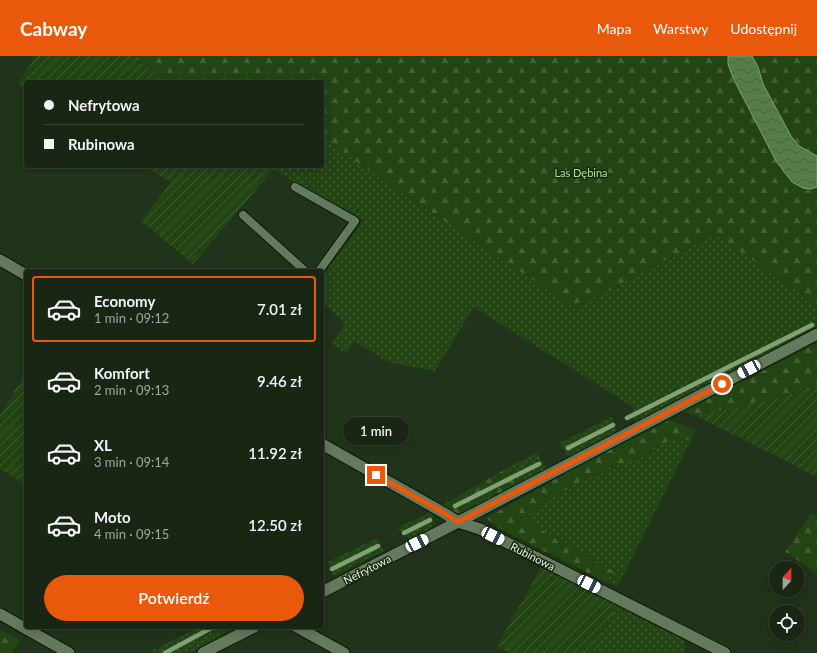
<!DOCTYPE html>
<html lang="pl">
<head>
<meta charset="utf-8">
<style>
	:root { --surface:#192614; --page:#263222; --text:#f1f3f6; --muted:#9fa5a0; --line:#374334; --accent:#ea580c }
	body { margin:0; font-family:Lato,sans-serif; background:var(--page); color:var(--text); height:100vh; display:flex; flex-direction:column; font-size:15px; white-space:nowrap }
	* { box-sizing:border-box; margin:0 }
	p { font-size:13px; color:var(--muted) }
	.icon { flex:none; width:22px; height:22px; fill:none; stroke:currentColor; stroke-width:2; stroke-linecap:round; stroke-linejoin:round }
	.map { position:relative; flex:1; overflow:hidden }
	.sheet { position:absolute; left:24px; top:213px; width:300px; height:360px; display:flex; flex-direction:column; background:var(--surface); border-radius:4px; box-shadow:0 2px 10px #0003,0 0 0 1px var(--line) }
	.sheet>* { flex:none }
	.guide { position:absolute; left:24px; top:24px; width:300px; height:88px; border-radius:4px; box-shadow:0 2px 10px #0003,0 0 0 1px var(--line); display:grid; align-content:center; height:88px; padding:0 20px; background:var(--surface) }
	.needle { width:26px; rotate:21deg }
	.buttons { position:absolute; left:769px; top:505px; display:grid; gap:8px }
	.buttons a { display:grid; place-items:center; width:36px; height:36px; border-radius:50%; background:var(--surface); box-shadow:0 2px 10px #0003,0 0 0 1px var(--line); font-size:20px }
	.end { position:absolute; width:18px; height:18px; margin:-9px; border:5px solid #ea580c; background:#fff; box-shadow:0 0 0 2px #fff }
	.from { border-radius:50% }
	.bubble { position:absolute; height:28px; border-radius:14px; background:var(--surface); box-shadow:0 2px 10px #0003,0 0 0 1px var(--line); font-size:13px; font-weight:600; line-height:28px; text-align:center }
	.car { position:absolute; width:12px; height:24px; margin:-12px -6px; border-radius:5px; box-shadow:0 0 3px 1px #0007; background:linear-gradient(#fff 24%,#345 0 40%,#fff 0 76%,#345 0 86%,#fff 0) }
	.guide b { display:flex; align-items:center; gap:14px; height:38px; font-size:15px }
	.guide b+b { border-top:1px solid var(--line) }
	.guide i { width:10px; height:10px; background:var(--text) }
	ul { padding:7px 0 0; list-style:none }
	li { display:flex; align-items:center; gap:12px; height:66px; margin:0 8px 6px; padding:0 12px; border:2px solid transparent; border-radius:4px }
	li div { flex:1 }
	li b { display:block; font-size:15px }
	li em { font-style:normal; font-weight:600 }
	li.active { border-color:var(--accent) }
	li>.icon { width:36px; height:36px; stroke-width:1.5 }
	.cta { display:flex; gap:8px; margin-top:auto; padding:8px 20px }
	.cta a { flex:1; height:46px; border-radius:24px; background:var(--accent); color:#fff; font-size:16px; font-weight:600; line-height:46px; text-align:center }
	header { display:flex; align-items:center; gap:24px; box-sizing:border-box; height:56px; padding:0 20px; background:var(--accent); color:#fff }
	header strong { font-size:19px }
	nav { display:flex; gap:22px; margin-inline-start:auto; font-size:14px }
	.map>svg:first-child { display:block }
	.grass { fill:url(#grass-dots) }
	.forest { fill:url(#forest-firs) }
	.garden { fill:url(#garden-furrows) }
	.water { fill:url(#water-waves); stroke:#82a076 }
	.lines { fill:none; stroke-linecap:round; stroke-linejoin:round }
	.stream { stroke:#82a076; stroke-width:4.5 }
	.service-casing { stroke:#0a1a04; stroke-width:10 }
	.minor-casing { stroke:#0a1a04; stroke-width:13 }
	.tertiary-casing { stroke:#0a1a04; stroke-width:13 }
	.service { stroke:#65795e; stroke-width:8 }
	.minor { stroke:#65795e; stroke-width:11 }
	.tertiary { stroke:#65795e; stroke-width:11 }
	.route { stroke:#ea580c; stroke-width:5 }
	.labels { text-anchor:middle; dominant-baseline:central; stroke-width:3; stroke-linejoin:round; paint-order:stroke }
	.park-label { font-size:11px; fill:#abe496; stroke:#182911 }
	.street-label { font-size:11px; fill:#e8f3e4; stroke:#182911 }
</style>
</head>
<body>
<header>
<strong>Cabway</strong>
<nav><a>Mapa</a><a>Warstwy</a><a>Udostępnij</a></nav>
</header>
<div class="map">
<svg width="817" height="597" viewBox="0 0 817 597">
	<defs>
		<pattern id="grass-dots" width="8" height="8" patternUnits="userSpaceOnUse"><rect width="8" height="8" fill="#234413"/><path d="M2 2h.1M6 6h.1" fill="none" stroke="#435f35" stroke-width="1.8" stroke-linecap="round"/></pattern>
		<pattern id="forest-firs" width="22" height="20" patternUnits="userSpaceOnUse"><rect width="22" height="20" fill="#234413"/><path d="M5 1l3.5 6h-7zM16 11l3.5 6h-7z" fill="#435f35"/></pattern>
		<pattern id="garden-furrows" width="10" height="10" patternUnits="userSpaceOnUse"><rect width="10" height="10" fill="#234413"/><path d="M-1 1l2-2M0 10L10 0M9 11l2-2" fill="none" stroke="#435f35"/></pattern>
		<pattern id="water-waves" width="16" height="10" patternUnits="userSpaceOnUse"><rect width="16" height="10" fill="#567c47"/><path d="M0 5q4-4 8 0t8 0" fill="none" stroke="#4e6246"/></pattern>
	</defs>
	<rect width="100%" height="100%" fill="#21331b"/>
	<path class="grass" d="M322 82 364 111 575 252 715 178 817 249V270L635 368 633 351 474 251 435 315 388 306 354 285 346 297 332 288 345 267 322 246V221L364 164 273 114 280 110H322Z
		M612 361 616 376 570 403 559 387Z
		M672 382 691 384 618 530 606 526 614 515 555 482 525 463 537 451 581 425 646 398Z
		M537 397 547 413 517 429 509 411Z
		M429 457H433V467L430 475 410 483 397 472Z
		M377 482 384 495 334 520 328 506Z
		M618 549 683 583 686 593 684 597H592Z
		M199 571H236L189 597H148Z"/>
	<path class="forest" d="M133 0H817V249L715 178 575 252 364 111 322 82V26H165Z
		M817 287V332L733 352 694 359 683 356Z
		M670 364 696 374 691 384 672 382 646 398 581 425 537 451 525 463 555 482 614 515 606 526 502 474 486 462 584 407Z
		M509 411 517 429 461 459 442 449Z
		M811 457 817 459V518L785 496Z
		M0 574 20 584 12 597H0Z"/>
	<path class="garden" d="M35 0H133L165 26H26V33L18 28Z
		M143 110H280L273 114 193 208 141 165 171 126Z
		M23 321 26 323V425L24 428 0 413V359Z
		M817 332V422L792 408 694 359 733 352Z
		M541 511 618 549 592 597H509L497 590Z"/>
	<path class="water" d="M728 0H752L758 11 763 28 791 80 799 90 817 100V131L811 133 803 132 792 126 776 105 733 22 728 8Z"/>
	<g class="lines">
		<path class="stream" d="M627 362 812 269
			M568 392 613 369
			M455 450 539 408
			M404 477 430 464
			M332 513 378 490
			M165 597 213 571"/>
		<g class="service-casing">
			<path id="service" d="M295 131 355 165 319 215
				M243 159 305 215"/>
		</g>
		<g class="minor-casing">
			<path id="minor" d="M0 204 26 219
				M322 388 444 457 458 466 480 473 725 597
				M322 536 458 466 817 278
				M297 571 344 597
				M203 597 254 571"/>
		</g>
		<g class="tertiary-casing">
			<path id="tertiary" d="M0 558 69 597"/>
		</g>
		<use href="#service" class="service"/>
		<use href="#minor" class="minor"/>
		<use href="#tertiary" class="tertiary"/>
	</g>
	<g class="lines">
		<path class="route" d="M376 419 444 457 458 466 722 328"/>
	</g>
	<g class="labels">
		<g class="park-label">
			<text x="581" y="116">Las Dębina</text>
		</g>
		<g class="street-label">
			<text transform="translate(533 500) rotate(27)">Rubinowa</text>
			<text transform="translate(367 513) rotate(-27)">Nefrytowa</text>
		</g>
	</g>
</svg>
<div class="buttons">
<a><svg class="needle" viewBox="-14 -14 28 28"><path d="M0-13l5 13h-10z" fill="#e53935"/><path d="M0 13l5-13h-10z" fill="#9fa5a0"/></svg></a>
<a><svg class="icon" aria-label="locate" viewBox="0 0 24 24"><circle cx="12" cy="12" r="6"/><path d="M12 2v4M12 18v4M2 12h4M18 12h4"/></svg></a>
</div>
<i class="end from" style="left:722px;top:328px"></i>
<i class="end" style="left:376px;top:419px"></i>
<div class="bubble" style="left:343px;top:361px;width:66px">1 min</div>
<i class="car" style="left:749px;top:313px;rotate:242deg"></i>
<i class="car" style="left:493px;top:480px;rotate:117deg"></i>
<i class="car" style="left:417px;top:487px;rotate:63deg"></i>
<i class="car" style="left:589px;top:528px;rotate:117deg"></i>
<div class="guide">
<b><i class="from"></i>Nefrytowa</b>
<b><i></i>Rubinowa</b>
</div>
<section class="sheet">
<ul>
<li class="active"><svg class="icon" aria-label="car" viewBox="0 0 24 24"><path d="M5 17H2v-5l4-1 3-4h7l3 4 3 1v5h-3M9 17h6M6 11h13"/><circle cx="7" cy="17" r="2"/><circle cx="17" cy="17" r="2"/></svg><div><b>Economy</b><p>1 min · 09:12</p></div><em>7.01 zł</em></li>
<li><svg class="icon" aria-label="car" viewBox="0 0 24 24"><path d="M5 17H2v-5l4-1 3-4h7l3 4 3 1v5h-3M9 17h6M6 11h13"/><circle cx="7" cy="17" r="2"/><circle cx="17" cy="17" r="2"/></svg><div><b>Komfort</b><p>2 min · 09:13</p></div><em>9.46 zł</em></li>
<li><svg class="icon" aria-label="car" viewBox="0 0 24 24"><path d="M5 17H2v-5l4-1 3-4h7l3 4 3 1v5h-3M9 17h6M6 11h13"/><circle cx="7" cy="17" r="2"/><circle cx="17" cy="17" r="2"/></svg><div><b>XL</b><p>3 min · 09:14</p></div><em>11.92 zł</em></li>
<li><svg class="icon" aria-label="car" viewBox="0 0 24 24"><path d="M5 17H2v-5l4-1 3-4h7l3 4 3 1v5h-3M9 17h6M6 11h13"/><circle cx="7" cy="17" r="2"/><circle cx="17" cy="17" r="2"/></svg><div><b>Moto</b><p>4 min · 09:15</p></div><em>12.50 zł</em></li>
</ul>
<div class="cta"><a>Potwierdź</a></div>
</section>
</div>
</body>
</html>
